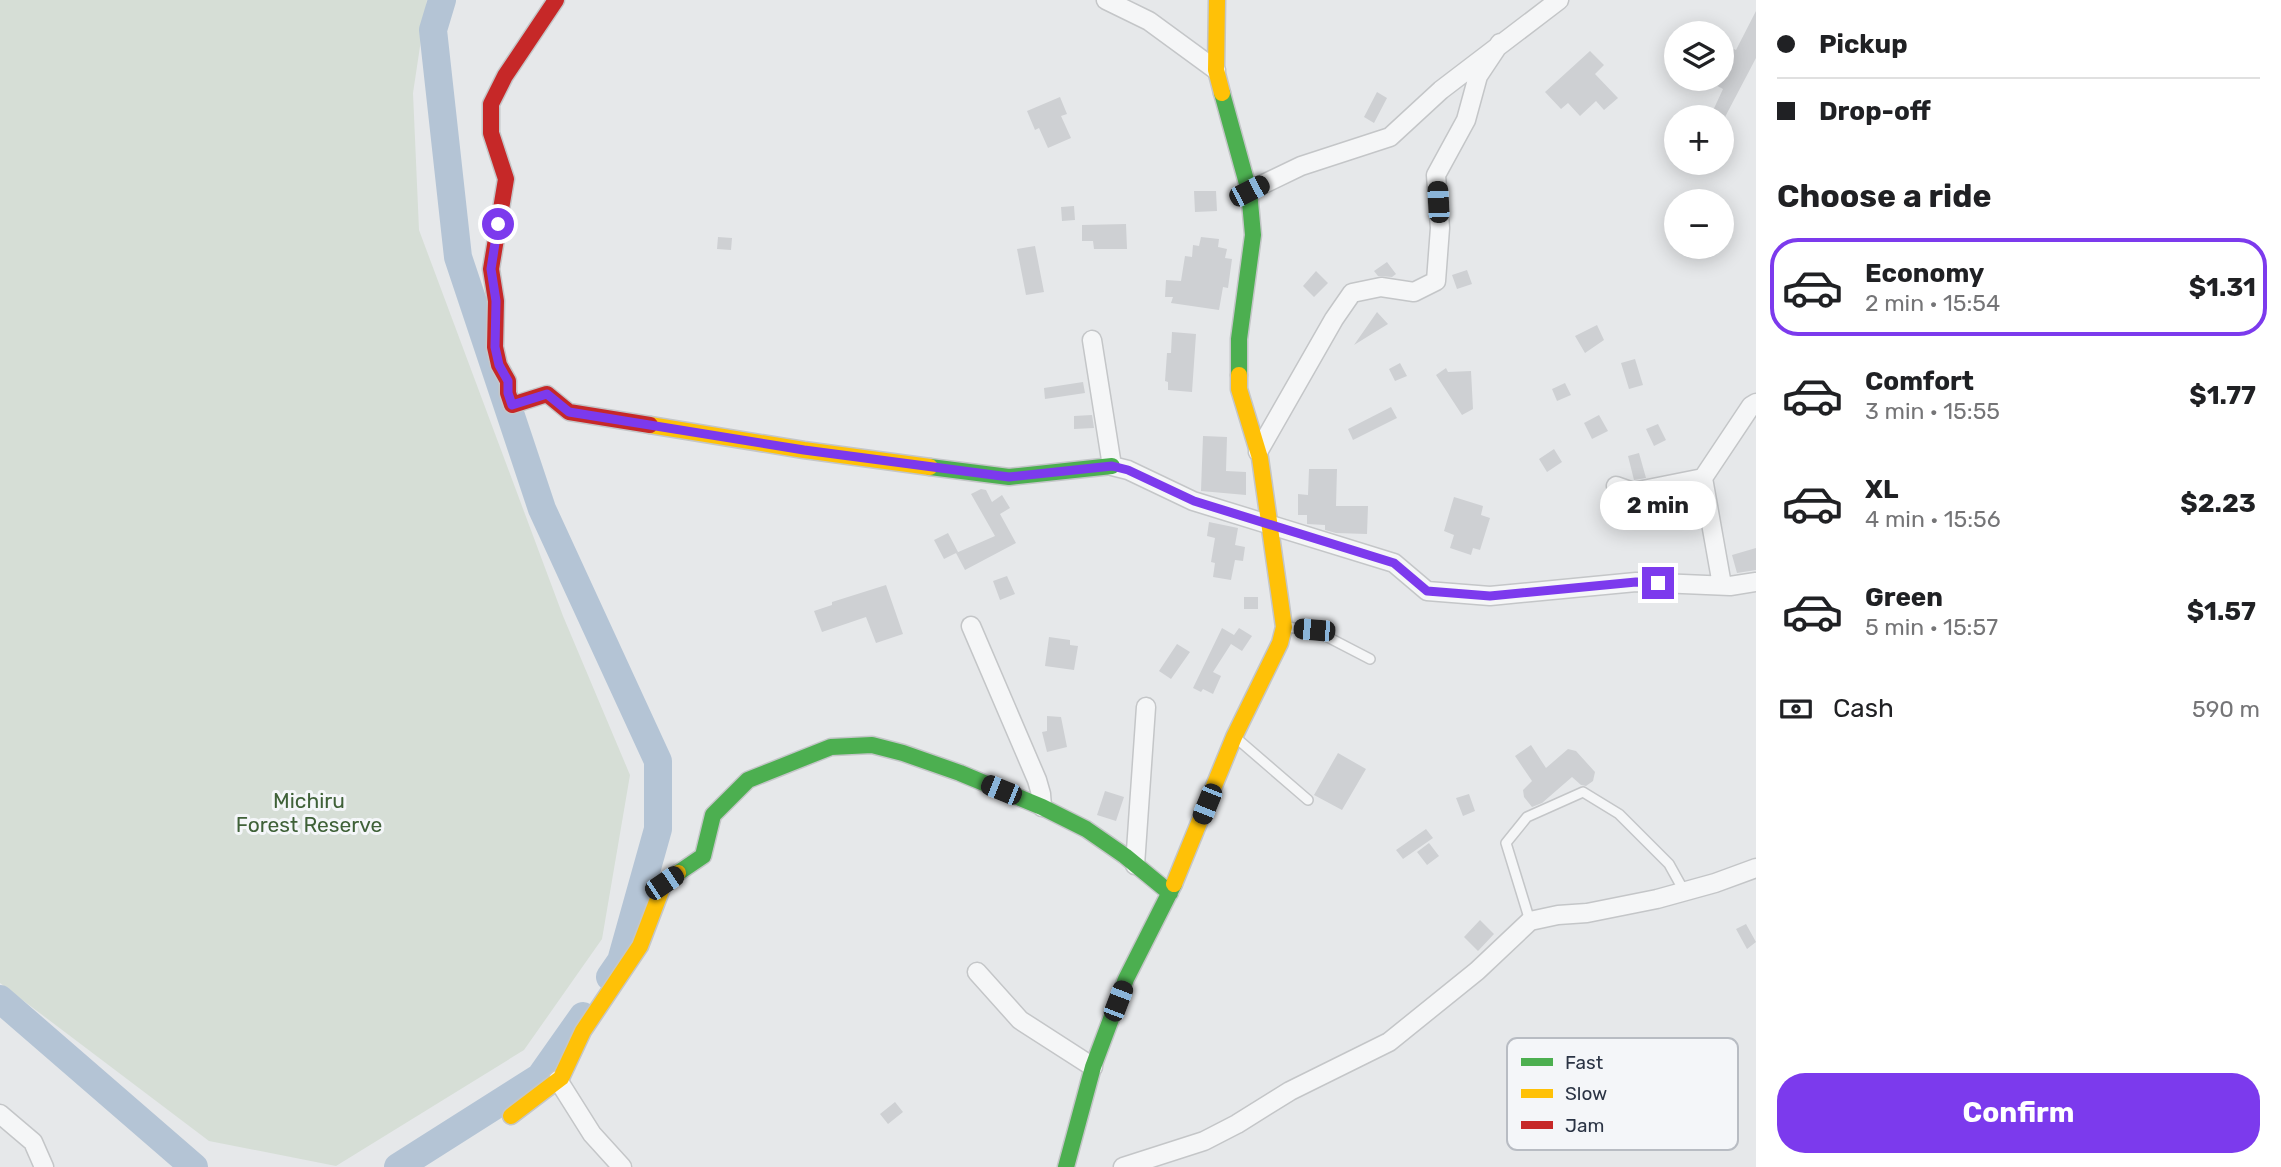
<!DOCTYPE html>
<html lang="en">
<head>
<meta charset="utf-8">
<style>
	:root { --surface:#fff; --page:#f2f2f2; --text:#202124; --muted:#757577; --line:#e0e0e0; --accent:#7c3aed }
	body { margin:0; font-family:Rubik,sans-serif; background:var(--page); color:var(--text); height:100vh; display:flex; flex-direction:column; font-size:26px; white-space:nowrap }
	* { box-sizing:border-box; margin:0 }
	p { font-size:23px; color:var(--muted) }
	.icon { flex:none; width:38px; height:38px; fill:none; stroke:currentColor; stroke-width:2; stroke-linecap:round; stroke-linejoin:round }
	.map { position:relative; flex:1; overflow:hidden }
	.sheet { display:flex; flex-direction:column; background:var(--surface); width:525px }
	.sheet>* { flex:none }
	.banner { display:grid; align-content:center; height:154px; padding:0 21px; background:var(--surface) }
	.tools { position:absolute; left:1664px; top:21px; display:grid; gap:14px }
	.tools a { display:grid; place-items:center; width:70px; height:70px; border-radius:50%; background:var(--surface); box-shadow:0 4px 18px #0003; font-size:35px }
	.end { position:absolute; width:32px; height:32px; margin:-16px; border:9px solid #7c3aed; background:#fff; box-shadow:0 0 0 4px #fff }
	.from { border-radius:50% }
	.bubble { position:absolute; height:49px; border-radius:24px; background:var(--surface); box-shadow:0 4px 18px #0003; font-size:23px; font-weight:700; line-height:49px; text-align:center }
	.car { position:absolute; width:21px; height:42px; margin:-21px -10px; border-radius:9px; box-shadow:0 0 5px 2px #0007; background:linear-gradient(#222 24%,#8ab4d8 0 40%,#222 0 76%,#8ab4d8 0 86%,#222 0) }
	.banner b { display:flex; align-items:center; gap:24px; height:66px; font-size:26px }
	.banner b+b { border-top:2px solid var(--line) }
	.banner i { width:18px; height:18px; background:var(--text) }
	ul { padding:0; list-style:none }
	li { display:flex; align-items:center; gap:21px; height:98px; margin:0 14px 10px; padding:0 7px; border:4px solid transparent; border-radius:28px }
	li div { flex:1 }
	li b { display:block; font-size:26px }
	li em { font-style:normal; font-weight:700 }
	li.selected { border-color:var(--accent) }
	li>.icon { width:63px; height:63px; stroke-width:1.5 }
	h2 { padding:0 21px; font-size:32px; line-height:84px }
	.pay { display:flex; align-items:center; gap:18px; height:77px; padding:0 21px; font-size:26px }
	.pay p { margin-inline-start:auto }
	.button { display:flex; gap:14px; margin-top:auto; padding:14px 21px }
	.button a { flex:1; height:80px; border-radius:28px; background:var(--accent); color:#fff; font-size:28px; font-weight:700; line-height:80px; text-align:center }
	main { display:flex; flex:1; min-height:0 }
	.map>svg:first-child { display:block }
	.green { fill:#d6ded6 }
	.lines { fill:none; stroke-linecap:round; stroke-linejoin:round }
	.river { stroke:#b4c4d5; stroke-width:28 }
	.building { fill:#ced0d3 }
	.lane-casing { stroke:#c4c6c8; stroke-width:12 }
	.street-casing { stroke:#c4c6c8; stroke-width:21 }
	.fast-casing { stroke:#c4c6c8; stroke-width:19 }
	.slow-casing { stroke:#c4c6c8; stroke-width:19 }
	.jam-casing { stroke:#c4c6c8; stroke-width:19 }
	.lane { stroke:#f5f6f7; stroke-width:9 }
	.street { stroke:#f5f6f7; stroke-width:18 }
	.fast { stroke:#4caf50; stroke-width:16 }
	.slow { stroke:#ffc107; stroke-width:16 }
	.jam { stroke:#c62828; stroke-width:16 }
	.route { stroke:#7c3aed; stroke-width:9 }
	.labels { text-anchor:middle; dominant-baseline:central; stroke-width:6; stroke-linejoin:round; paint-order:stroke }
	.park-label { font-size:21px; fill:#3f6138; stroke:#f4f6f9 }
	.key { fill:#f4f6f9; stroke:#b8bcc3; stroke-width:2 }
	.key-label { font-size:19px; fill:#2b3445 }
</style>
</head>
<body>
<main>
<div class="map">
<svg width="1756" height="1167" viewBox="0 0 1756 1167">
	<rect width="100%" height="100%" fill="#e6e8ea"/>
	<path class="green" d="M0 0H427L413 93 419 230 563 616 630 775 602 939 524 1050 336 1166 209 1141 0 983Z"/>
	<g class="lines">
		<path class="river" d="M442 0 433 30 458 257 542 509 658 761V829L621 961 610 977
			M0 999 194 1167
			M398 1167 540 1077 583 1016"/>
	</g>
	<path class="building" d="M1756 11V58L1725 117H1710L1723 89 1704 79H1722V43L1736 50Z
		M1590 51 1604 65 1595 74 1618 98 1604 110 1596 101 1580 116 1568 103 1561 109 1545 92Z
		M1377 92 1387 98 1374 123 1364 117Z
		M1060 97 1067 114 1061 116 1071 138 1048 148 1039 128 1035 130 1027 111Z
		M1194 191H1216L1217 211 1195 212Z
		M1074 206 1075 220 1062 221 1061 207Z
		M1126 224 1127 249H1094L1093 241H1082V225Z
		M718 237 732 238 731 250 717 249Z
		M1201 237 1219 239 1218 247 1227 249 1225 258 1232 259 1228 288 1223 287 1219 310 1171 303 1173 297H1165L1166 280 1181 281 1185 256 1192 257 1193 245 1199 246Z
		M1035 246 1044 292 1026 295 1017 249Z
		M1387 262 1396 274 1392 277 1378 276 1374 271Z
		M1467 270 1472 284 1457 289 1452 275Z
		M1316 271 1328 283 1314 297 1303 286Z
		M1377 312 1388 324 1354 345Z
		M1597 325 1604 340 1585 353 1575 336Z
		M1172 332 1196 334 1192 392 1168 390V382L1165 381 1167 353H1171Z
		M1635 359 1643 385 1629 389 1621 363Z
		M1400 363 1407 376 1395 381 1389 369Z
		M1446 368 1448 372 1471 371 1473 409 1462 415 1436 375Z
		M1083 382 1085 393 1045 399 1044 388Z
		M1565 383 1571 395 1557 401 1552 389Z
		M1391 407 1397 418 1353 440 1348 429Z
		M1092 415 1094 428 1074 429V416Z
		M1599 415 1608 431 1592 439 1584 423Z
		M1658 424 1666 440 1654 446 1646 429Z
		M1203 436 1227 437 1226 471 1246 472V495L1201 491Z
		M1554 449 1562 462 1547 472 1539 459Z
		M1639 453 1646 478 1634 480 1628 456Z
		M1309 469H1337L1336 506H1368L1367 534 1336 533 1325 530V525L1307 524V515H1298V494L1308 495Z
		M981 489 986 490 992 502 1002 495 1010 508 1000 514 1016 543 965 570 956 553 995 536 971 494Z
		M1454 497 1483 506 1481 515 1490 518 1480 550 1473 548 1471 555 1450 548 1454 535 1444 531Z
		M1209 522 1238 528 1235 545 1245 547 1243 561 1235 560 1231 580 1213 577 1215 563 1211 562 1215 538 1207 536Z
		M948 533 958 552 944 559 934 540Z
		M1756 548V570L1737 573 1732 555Z
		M1007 576 1015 594 1000 600 993 581Z
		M886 585 903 634 876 643 866 617 822 632 814 611 832 605V602Z
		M1244 597H1258V609H1244Z
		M1222 628 1234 635 1239 628 1252 636 1242 651 1231 644 1213 672 1221 676 1213 694 1203 689 1201 692 1193 688Z
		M1049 637 1070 640V645L1078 646 1074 670 1045 666Z
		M1177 644 1190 652 1171 679 1159 671Z
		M1047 716 1061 717 1067 747 1047 752 1042 732 1047 731Z
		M1531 745 1546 768 1568 749 1576 751 1595 772 1593 781 1586 786 1581 785 1572 777 1542 803 1532 807 1524 797 1523 790 1532 781 1515 756Z
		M1338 753 1366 769 1342 810 1314 795Z
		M1105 791 1124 797 1116 821 1097 815Z
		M1469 794 1475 811 1463 816 1456 798Z
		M1426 829 1433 838 1403 859 1396 850Z
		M1429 843 1439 856 1427 865 1417 852Z
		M1480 920 1494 934 1478 951 1464 937Z
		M1746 924 1756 942 1747 949 1736 929Z
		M895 1102 903 1112 888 1124 880 1114Z"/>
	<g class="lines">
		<g class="lane-casing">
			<path id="lane" d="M1285 627 1314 630 1370 659
				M1235 737 1308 800
				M1530 921 1506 843 1527 817 1583 792 1619 814 1669 864 1684 891"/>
		</g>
		<g class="street-casing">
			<path id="street" d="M1106 0 1149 21 1216 70
				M1249 191 1301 166 1390 137 1441 90 1559 0
				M1092 340 1112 466 1128 470 1193 501 1394 563 1427 591 1490 596 1636 582 1730 586 1756 582
				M1258 452 1334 319 1352 293 1381 287 1414 292 1436 281 1440 228 1436 175 1466 120 1478 76 1500 43
				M1616 486 1633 492 1703 478
				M1722 585 1703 478 1751 406 1756 403
				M971 626 1037 780 1041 794 1042 807
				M1135 865 1146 707
				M977 972 1020 1020 1093 1067
				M558 1080 592 1134 622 1167
				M0 1114 33 1142 44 1167
				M1123 1167 1204 1141 1237 1124 1290 1091 1389 1042 1477 971 1530 921 1558 915 1587 913 1657 899 1715 883 1756 868"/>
		</g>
		<g class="fast-casing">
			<path id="fast" d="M1222 93 1249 191 1253 235 1239 339V375
				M930 467 1009 477 1112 466
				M678 873 703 856 713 815 748 780 831 747 872 745 903 753 960 773 1042 807 1086 829 1125 856 1170 893
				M1066 1167 1093 1067 1126 979 1174 884"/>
		</g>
		<g class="slow-casing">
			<path id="slow" d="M1217 0 1216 70 1222 93
				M650 425 804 450 930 467
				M1174 884 1234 737 1280 643 1284 627 1260 458 1239 389V375
				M511 1116 561 1078 583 1031 640 946 664 883 678 873"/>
		</g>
		<g class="jam-casing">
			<path id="jam" d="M556 0 505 76 491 104V133L506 179 491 269 496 301 495 347 499 365 508 381V393L512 405 547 394 569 412 650 425"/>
		</g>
		<use href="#lane" class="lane"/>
		<use href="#street" class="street"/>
		<use href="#fast" class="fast"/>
		<use href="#slow" class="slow"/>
		<use href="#jam" class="jam"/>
	</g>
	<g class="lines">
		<path class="route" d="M498 224 491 269 496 301 495 347 499 365 508 381V393L512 405 547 394 569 412 804 450 1009 477 1112 466 1128 470 1194 501 1394 563 1427 591 1490 596 1636 582 1658 583"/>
	</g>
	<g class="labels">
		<g class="park-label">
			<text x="309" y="800">Michiru<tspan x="309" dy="24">Forest Reserve</tspan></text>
		</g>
	</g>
	<rect x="1507" y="1038" width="231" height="112" rx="10" class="key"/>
	<rect x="1521" y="1058" width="32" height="8" fill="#4caf50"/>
	<rect x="1521" y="1089" width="32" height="9" fill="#ffc107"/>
	<rect x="1521" y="1121" width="32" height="8" fill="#c62828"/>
	<g class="key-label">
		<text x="1565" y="1069">Fast</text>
		<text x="1565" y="1100">Slow</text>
		<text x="1565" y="1132">Jam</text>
	</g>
</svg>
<div class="tools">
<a><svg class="icon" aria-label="layers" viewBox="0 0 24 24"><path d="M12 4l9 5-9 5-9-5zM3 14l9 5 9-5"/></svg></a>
<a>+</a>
<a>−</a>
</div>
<i class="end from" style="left:498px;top:224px"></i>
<i class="end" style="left:1658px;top:583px"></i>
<div class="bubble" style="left:1600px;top:481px;width:116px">2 min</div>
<i class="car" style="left:1249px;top:191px;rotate:63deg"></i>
<i class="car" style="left:1438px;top:202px;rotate:357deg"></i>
<i class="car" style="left:1314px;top:630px;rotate:275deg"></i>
<i class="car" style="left:1001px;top:790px;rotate:292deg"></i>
<i class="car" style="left:1207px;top:804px;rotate:202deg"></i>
<i class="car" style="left:664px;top:883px;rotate:56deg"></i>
<i class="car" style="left:1118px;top:1001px;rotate:21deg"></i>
</div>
<section class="sheet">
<div class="banner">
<b><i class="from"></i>Pickup</b>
<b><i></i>Drop-off</b>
</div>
<h2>Choose a ride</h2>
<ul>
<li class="selected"><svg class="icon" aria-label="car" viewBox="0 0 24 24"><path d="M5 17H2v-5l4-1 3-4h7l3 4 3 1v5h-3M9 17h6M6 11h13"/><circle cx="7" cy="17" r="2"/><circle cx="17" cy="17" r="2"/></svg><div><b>Economy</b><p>2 min · 15:54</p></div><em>$1.31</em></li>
<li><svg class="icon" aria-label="car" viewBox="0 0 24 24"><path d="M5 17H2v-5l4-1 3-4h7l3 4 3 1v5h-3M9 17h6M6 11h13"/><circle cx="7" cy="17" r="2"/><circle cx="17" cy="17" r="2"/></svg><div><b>Comfort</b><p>3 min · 15:55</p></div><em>$1.77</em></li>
<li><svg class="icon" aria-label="car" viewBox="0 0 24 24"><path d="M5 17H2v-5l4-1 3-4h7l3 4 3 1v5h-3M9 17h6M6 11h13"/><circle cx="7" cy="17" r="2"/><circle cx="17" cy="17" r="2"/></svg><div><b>XL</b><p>4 min · 15:56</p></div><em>$2.23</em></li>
<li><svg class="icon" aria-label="car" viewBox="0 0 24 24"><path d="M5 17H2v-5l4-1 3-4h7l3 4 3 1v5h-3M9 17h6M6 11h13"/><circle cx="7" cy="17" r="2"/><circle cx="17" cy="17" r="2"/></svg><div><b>Green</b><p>5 min · 15:57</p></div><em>$1.57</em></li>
</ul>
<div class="pay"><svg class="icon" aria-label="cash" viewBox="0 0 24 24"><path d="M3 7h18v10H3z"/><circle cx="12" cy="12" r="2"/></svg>Cash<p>590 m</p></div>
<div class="button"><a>Confirm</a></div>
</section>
</main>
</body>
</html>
